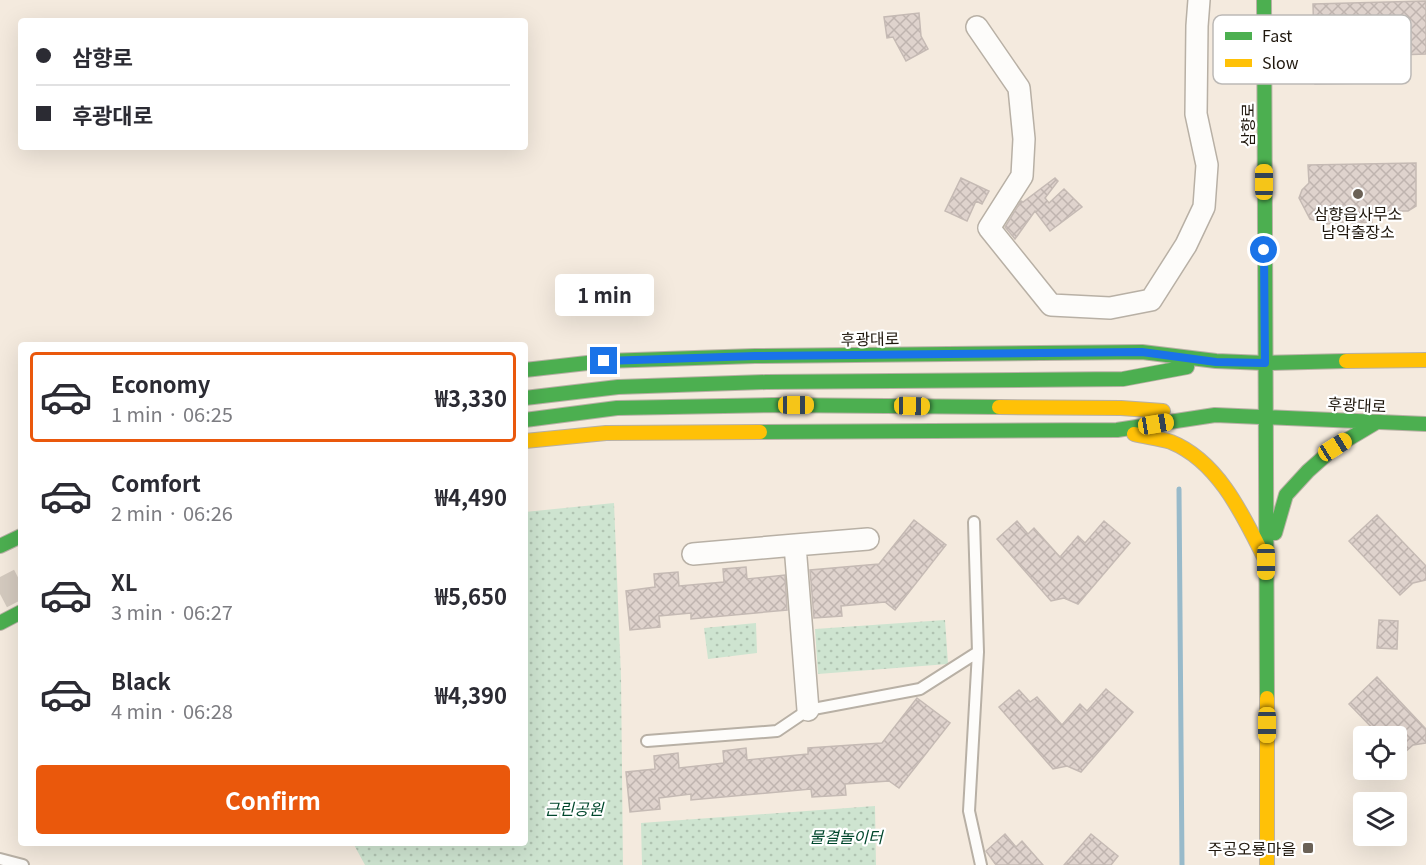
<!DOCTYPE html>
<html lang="en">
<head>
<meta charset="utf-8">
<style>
	:root { --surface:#fff; --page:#f2f2f3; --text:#2b2b33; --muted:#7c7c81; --line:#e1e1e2; --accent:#ea580c }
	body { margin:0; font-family:Georgia,"Noto Sans KR",serif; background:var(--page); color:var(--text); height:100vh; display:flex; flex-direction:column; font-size:22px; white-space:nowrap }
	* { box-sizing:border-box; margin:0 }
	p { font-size:20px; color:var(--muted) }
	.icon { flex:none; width:33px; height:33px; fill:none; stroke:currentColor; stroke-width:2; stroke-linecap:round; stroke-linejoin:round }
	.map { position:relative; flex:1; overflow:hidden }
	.panel { position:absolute; left:18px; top:342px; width:510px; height:504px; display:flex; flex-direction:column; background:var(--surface); border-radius:6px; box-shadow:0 6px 24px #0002 }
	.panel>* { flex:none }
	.top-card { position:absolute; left:18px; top:18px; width:510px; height:132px; border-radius:6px; box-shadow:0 6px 24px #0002; display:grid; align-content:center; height:132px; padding:0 18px; background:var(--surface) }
	.fabs { position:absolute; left:1353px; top:726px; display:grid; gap:12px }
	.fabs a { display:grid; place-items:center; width:54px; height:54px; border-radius:6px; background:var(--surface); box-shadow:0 6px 24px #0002; font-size:30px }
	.end { position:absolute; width:27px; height:27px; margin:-14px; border:8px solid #1a73e8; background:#fff; box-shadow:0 0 0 3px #fff }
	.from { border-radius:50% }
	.bubble { position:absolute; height:42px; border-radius:6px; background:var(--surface); box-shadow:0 6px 24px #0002; font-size:20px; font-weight:700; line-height:42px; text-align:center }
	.car { position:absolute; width:18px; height:36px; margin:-18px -9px; border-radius:8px; box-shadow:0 0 4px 2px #0007; background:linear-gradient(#f5c518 24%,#345 0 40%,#f5c518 0 76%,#345 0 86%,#f5c518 0) }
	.top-card b { display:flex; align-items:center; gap:21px; height:57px; font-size:22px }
	.top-card b+b { border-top:2px solid var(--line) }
	.top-card i { width:15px; height:15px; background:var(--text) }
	ul { padding:10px 0 0; list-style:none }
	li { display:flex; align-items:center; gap:18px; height:90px; margin:0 12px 9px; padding:0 6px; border:3px solid transparent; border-radius:6px }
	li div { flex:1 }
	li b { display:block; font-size:22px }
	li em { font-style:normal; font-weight:700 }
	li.current { border-color:var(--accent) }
	li>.icon { width:54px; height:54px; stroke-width:1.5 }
	.primary-button { display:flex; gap:12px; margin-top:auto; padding:12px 18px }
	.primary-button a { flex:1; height:69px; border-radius:6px; background:var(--accent); color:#fff; font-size:24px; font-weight:700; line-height:69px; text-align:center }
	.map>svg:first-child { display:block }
	.park { fill:url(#park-dots) }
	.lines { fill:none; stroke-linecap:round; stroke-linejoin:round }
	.stream { stroke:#98baca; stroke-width:5 }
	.building { fill:url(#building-cross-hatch); stroke:#c5bab4; stroke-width:1.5 }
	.secondary-tunnel { stroke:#d4cabf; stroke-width:30; stroke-dasharray:30 15; stroke-linecap:butt }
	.lane-casing { stroke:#b8b0a5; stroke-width:14 }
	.street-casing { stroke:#b8b0a5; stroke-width:24 }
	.fast-casing { stroke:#b8b0a5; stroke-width:16 }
	.slow-casing { stroke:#b8b0a5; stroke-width:16 }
	.lane { stroke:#fdfcfa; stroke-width:10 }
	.street { stroke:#fdfcfa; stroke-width:21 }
	.fast { stroke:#4caf50; stroke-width:14 }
	.slow { stroke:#ffc107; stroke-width:14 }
	.route { stroke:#1a73e8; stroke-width:8 }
	.poi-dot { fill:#6a6156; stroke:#fff; stroke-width:2 }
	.labels { text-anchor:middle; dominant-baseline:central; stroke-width:4.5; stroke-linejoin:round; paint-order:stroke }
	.street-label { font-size:16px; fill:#1f170d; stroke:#fff }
	.poi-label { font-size:16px; fill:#1f170d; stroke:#fff }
	.park-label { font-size:16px; font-style:italic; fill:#00472c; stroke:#fff }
	.key { fill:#fff; stroke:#bcb9b6; stroke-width:1.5 }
	.key-label { font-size:16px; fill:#1f170d }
</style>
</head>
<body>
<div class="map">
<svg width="1426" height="865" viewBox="0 0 1426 865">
	<defs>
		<pattern id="park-dots" width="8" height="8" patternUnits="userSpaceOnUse" patternTransform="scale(1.5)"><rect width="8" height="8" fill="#cee4d0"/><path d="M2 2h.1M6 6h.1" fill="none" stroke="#b0c3b1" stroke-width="1.8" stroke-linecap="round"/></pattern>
		<pattern id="building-cross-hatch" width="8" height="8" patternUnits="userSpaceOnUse" patternTransform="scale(1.5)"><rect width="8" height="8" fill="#dfd3cd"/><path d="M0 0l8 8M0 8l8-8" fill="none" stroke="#bfb4af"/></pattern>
	</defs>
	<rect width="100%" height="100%" fill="#f4eade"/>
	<path class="park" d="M614 503 621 677 623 865H365L353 843H525V512Z
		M945 620 948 664 818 674 815 629Z
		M756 623 757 653 708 659 704 628Z
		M875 806 876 865H642L641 823Z"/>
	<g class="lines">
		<path class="stream" d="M1179 489 1182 865"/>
	</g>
	<path class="building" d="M1426 1V54L1368 56V83L1315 84 1313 4Z
		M919 13 921 36 928 49 906 61 893 37 887 38 884 17Z
		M1416 163V206L1408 211H1371L1372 222 1352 223 1351 221 1327 224 1310 219 1299 198 1302 190 1309 183 1308 165Z
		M961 178 989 191 982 204 976 201 967 221 945 211Z
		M1055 178 1058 181 1045 198 1049 203 1064 189 1082 207 1050 231 1035 211 1015 239 1005 227 1021 201 1023 202Z
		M1377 515 1426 566V580L1413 583 1400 595 1349 541Z
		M914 520 946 545 895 610 885 602 841 606 842 616 814 618 810 570 879 564Z
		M1017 521 1028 534 1034 528 1060 557 1078 536 1085 543 1104 521 1130 543 1078 604 1064 598 1051 601 997 539Z
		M746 567 747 579 785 575 787 610 691 619V613L659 616 660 627 630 630 626 591 655 587 654 574 678 572 679 586 724 582 723 569Z
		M1379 620 1398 621 1397 649 1377 648Z
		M1377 677 1426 729V743L1413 745 1396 760V736H1380L1349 704Z
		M1106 689 1133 712 1081 772 1067 766 1053 769 999 707 1019 690 1030 702 1037 697 1062 725 1080 704 1087 711Z
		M917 698 950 723 899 788 889 781 845 784 846 795 812 797 811 789 691 800V794L659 798 660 809 630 812 626 772 655 769 654 756 678 753 679 768 724 763 723 751 746 748 747 760 808 754V748L882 743Z
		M1005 834 1016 847 1022 841 1043 865H996L986 851Z
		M1091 834 1118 856 1111 865H1064Z"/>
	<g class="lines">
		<path class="secondary-tunnel" d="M0 594 21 583"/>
		<g class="lane-casing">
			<path id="lane" d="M974 522 978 652 969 811 981 865
				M647 741 777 731 808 710 920 689 978 652
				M0 859 23 865"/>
		</g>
		<g class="street-casing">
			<path id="street" d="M977 27 1019 88 1024 139 1022 176 989 228 1051 305 1110 308 1151 300 1186 245 1204 207 1207 165 1196 114 1197 26 1199 0
				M693 554 795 545
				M808 710 795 545 868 539"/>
		</g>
		<g class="fast-casing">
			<path id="fast" d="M1264 0 1267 698
				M525 370 605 361 755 356 1142 352 1216 361 1265 363 1346 361
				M525 398 618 387 766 382 1123 379 1187 367
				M525 420 617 408 773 405 999 407
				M760 432 1117 430 1215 415 1426 424
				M1275 533 1286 495 1308 471 1335 447 1377 422
				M0 546 21 536
				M0 623 21 612"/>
		</g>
		<g class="slow-casing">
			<path id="slow" d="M1346 361 1426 360
				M999 407 1121 408 1163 411
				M1134 434C1146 437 1159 438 1171 442 1218 461 1243 515 1264 557
				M525 441 606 433 760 432
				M1267 698V865"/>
		</g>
		<use href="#lane" class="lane"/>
		<use href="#street" class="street"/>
		<use href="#fast" class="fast"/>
		<use href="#slow" class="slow"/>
	</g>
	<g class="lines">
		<path class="route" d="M604 361 755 356 1142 352 1216 362 1265 363 1264 250"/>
	</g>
	<g class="poi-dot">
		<circle cx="1358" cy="194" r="6"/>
		<rect x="1302" y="842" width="12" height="12" rx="3"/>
	</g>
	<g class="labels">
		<g class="street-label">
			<text transform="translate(1247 125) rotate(-90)">삼향로</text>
			<text transform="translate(870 338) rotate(-1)">후광대로</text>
			<text transform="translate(1357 404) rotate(3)">후광대로</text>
		</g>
		<g class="poi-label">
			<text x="1358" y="213">삼향읍사무소<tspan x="1358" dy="18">남악출장소</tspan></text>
			<text x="1296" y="848" text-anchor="end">주공오룡마을</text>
		</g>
		<g class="park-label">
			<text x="574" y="808">근린공원</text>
			<text x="846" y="836">물결놀이터</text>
		</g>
	</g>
	<rect x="1213" y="15" width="198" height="69" rx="9" class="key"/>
	<rect x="1225" y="32" width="27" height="8" fill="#4caf50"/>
	<rect x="1225" y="59" width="27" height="8" fill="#ffc107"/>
	<g class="key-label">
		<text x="1262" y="42">Fast</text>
		<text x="1262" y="69">Slow</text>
	</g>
</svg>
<div class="fabs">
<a><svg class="icon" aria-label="locate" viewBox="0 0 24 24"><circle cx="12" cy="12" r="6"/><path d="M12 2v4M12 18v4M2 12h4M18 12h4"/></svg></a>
<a><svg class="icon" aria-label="layers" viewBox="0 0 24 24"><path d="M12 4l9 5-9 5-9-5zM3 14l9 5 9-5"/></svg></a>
</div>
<i class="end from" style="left:1264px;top:250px"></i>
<i class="end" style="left:604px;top:361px"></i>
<div class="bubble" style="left:555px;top:274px;width:99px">1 min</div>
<i class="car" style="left:1264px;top:182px;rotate:0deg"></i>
<i class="car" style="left:796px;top:405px;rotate:90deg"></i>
<i class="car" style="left:912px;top:406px;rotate:91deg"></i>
<i class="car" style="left:1156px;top:424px;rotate:81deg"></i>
<i class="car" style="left:1335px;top:447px;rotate:58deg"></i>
<i class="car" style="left:1266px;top:562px;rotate:180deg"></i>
<i class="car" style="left:1267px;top:725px;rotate:180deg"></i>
<div class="top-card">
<b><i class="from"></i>삼향로</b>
<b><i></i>후광대로</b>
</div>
<section class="panel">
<ul>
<li class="current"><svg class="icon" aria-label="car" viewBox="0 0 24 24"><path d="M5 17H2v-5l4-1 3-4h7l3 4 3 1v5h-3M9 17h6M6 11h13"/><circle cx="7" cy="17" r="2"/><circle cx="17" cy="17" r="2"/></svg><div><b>Economy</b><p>1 min · 06:25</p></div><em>₩3,330</em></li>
<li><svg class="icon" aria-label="car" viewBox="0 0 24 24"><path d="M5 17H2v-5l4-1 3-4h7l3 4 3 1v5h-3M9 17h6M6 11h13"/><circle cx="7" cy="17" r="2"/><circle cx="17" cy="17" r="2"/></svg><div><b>Comfort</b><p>2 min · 06:26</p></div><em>₩4,490</em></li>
<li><svg class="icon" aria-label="car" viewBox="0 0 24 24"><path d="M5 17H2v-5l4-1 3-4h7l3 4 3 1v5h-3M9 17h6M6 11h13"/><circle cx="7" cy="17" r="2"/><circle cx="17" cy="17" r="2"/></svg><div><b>XL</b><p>3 min · 06:27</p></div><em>₩5,650</em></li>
<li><svg class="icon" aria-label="car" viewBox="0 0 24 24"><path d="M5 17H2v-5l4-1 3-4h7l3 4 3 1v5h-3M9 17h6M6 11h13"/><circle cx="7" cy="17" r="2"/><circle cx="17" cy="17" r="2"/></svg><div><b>Black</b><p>4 min · 06:28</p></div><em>₩4,390</em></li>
</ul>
<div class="primary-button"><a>Confirm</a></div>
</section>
</div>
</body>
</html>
